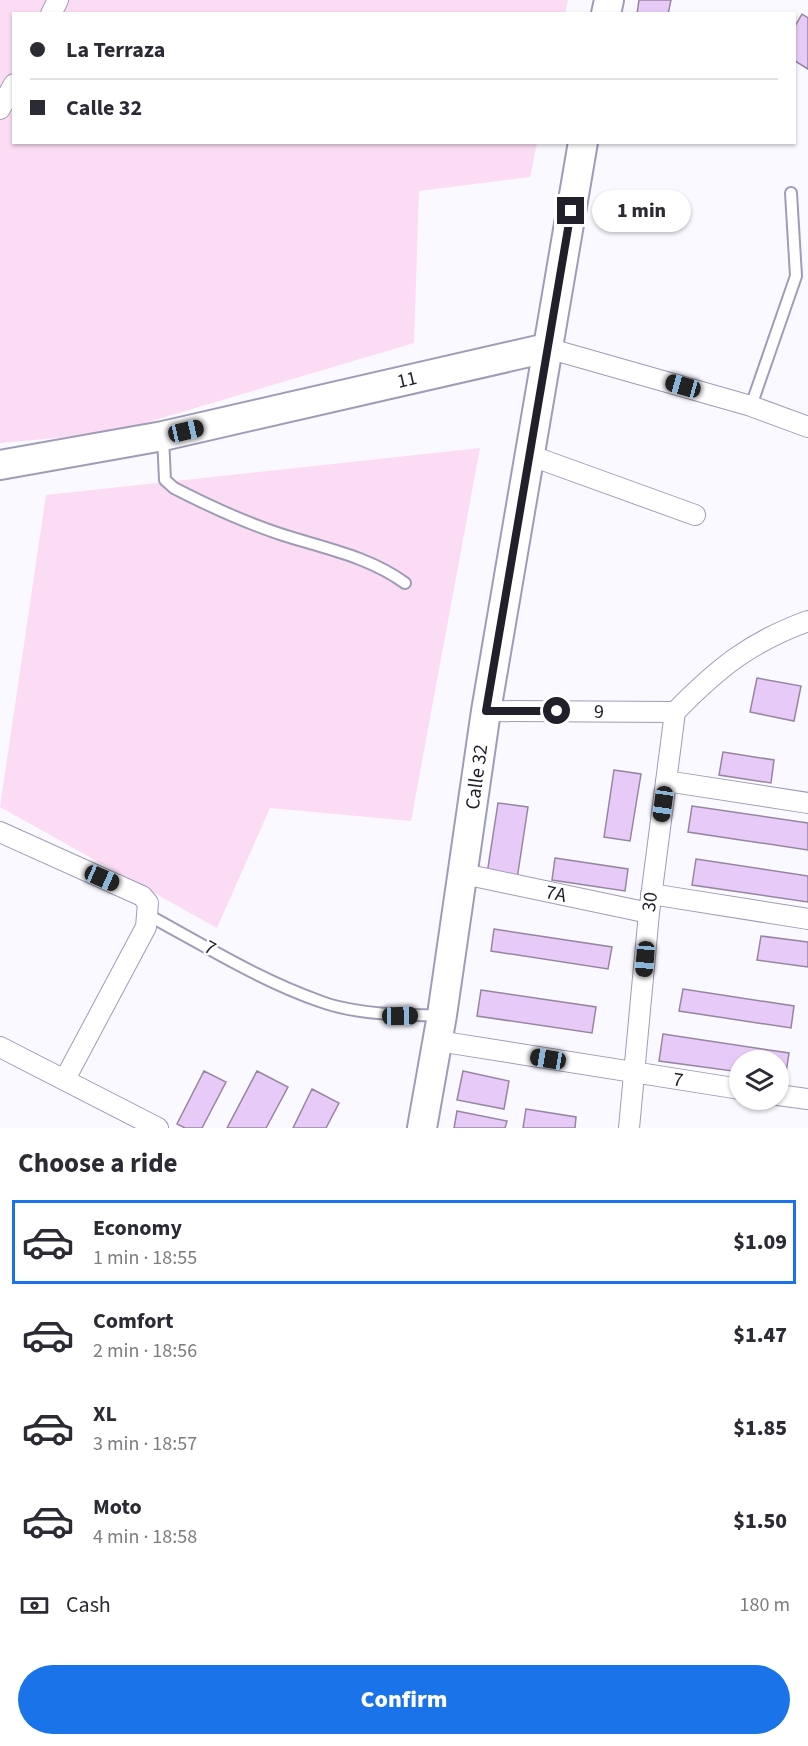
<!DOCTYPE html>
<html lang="en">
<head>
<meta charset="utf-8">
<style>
	:root { --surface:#fff; --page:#f7f7f7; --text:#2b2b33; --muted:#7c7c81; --line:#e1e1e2; --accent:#1a73e8 }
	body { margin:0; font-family:"Source Sans 3",sans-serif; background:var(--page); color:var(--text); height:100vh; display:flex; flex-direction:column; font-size:22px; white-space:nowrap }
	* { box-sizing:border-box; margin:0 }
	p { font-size:20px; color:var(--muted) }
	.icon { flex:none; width:33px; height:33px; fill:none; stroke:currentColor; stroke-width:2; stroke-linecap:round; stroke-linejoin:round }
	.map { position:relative; height:1128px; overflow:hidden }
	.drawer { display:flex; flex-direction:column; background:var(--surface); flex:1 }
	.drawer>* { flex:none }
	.guide { position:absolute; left:12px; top:12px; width:784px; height:132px; border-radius:0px; box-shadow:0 2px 4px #0004; display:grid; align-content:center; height:132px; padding:0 18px; background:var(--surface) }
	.fabs { position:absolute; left:729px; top:1050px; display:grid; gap:12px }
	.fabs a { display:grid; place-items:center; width:60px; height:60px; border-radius:50%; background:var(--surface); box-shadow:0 2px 4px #0004; font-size:30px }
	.end { position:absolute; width:27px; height:27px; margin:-14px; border:8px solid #201f2a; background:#fff; box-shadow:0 0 0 3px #fff }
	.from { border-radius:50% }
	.bubble { position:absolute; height:42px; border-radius:21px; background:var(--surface); box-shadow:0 2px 4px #0004; font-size:20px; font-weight:800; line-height:42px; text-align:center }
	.car { position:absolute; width:18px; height:36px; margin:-18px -9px; border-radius:8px; box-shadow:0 0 4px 2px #0007; background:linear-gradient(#222 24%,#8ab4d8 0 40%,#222 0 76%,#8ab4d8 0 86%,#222 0) }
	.guide b { display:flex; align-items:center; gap:21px; height:57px; font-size:22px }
	.guide b+b { border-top:2px solid var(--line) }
	.guide i { width:15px; height:15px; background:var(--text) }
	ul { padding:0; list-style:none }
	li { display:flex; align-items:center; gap:18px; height:84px; margin:0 12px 9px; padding:0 6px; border:3px solid transparent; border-radius:0px }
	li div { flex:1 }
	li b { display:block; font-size:22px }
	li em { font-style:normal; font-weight:800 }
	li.current { border-color:var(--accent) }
	li>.icon { width:54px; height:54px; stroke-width:1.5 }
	h2 { padding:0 18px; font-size:27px; line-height:72px }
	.pay { display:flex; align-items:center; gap:15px; height:66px; padding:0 18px; font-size:22px }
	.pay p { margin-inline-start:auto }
	.action { display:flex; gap:12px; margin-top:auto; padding:12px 18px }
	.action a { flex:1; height:69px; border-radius:36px; background:var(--accent); color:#fff; font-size:24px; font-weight:800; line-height:69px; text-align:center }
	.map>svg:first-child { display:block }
	.green { fill:#fcdcf4 }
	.building { fill:#e7caf8; stroke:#9686a0; stroke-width:1.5 }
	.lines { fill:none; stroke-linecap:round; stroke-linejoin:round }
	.lane-casing { stroke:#9f9cb8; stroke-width:14 }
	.street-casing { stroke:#9f9cb8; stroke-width:22 }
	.secondary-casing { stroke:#9f9cb8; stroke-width:32 }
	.lane { stroke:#fff; stroke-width:10 }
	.street { stroke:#fff; stroke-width:20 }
	.secondary { stroke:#fff; stroke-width:28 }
	.route { stroke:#201f2a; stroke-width:8 }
	.labels { text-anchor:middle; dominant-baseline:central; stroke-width:4.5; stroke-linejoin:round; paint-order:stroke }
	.street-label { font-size:20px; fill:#201f2a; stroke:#fff }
</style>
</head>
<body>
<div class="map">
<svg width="808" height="1128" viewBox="0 0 808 1128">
	<rect width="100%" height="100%" fill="#f9f9ff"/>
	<path class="green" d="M0 0H568L565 14H14V142L537 143 530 177 419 191 414 343 111 433 0 443Z
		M480 448 411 821 270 808 217 928 0 807 46 495Z"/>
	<path class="building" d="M639 0H671L668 14H637Z
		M802 14 808 18V69L795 61V26Z
		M757 678 801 686 794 721 750 712Z
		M723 752 774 760 771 783 719 775Z
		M614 770 641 774 630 841 604 837Z
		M498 803 528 807 517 879 487 874Z
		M692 806 808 823V850L688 832Z
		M555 858 628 869 625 891 552 880Z
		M696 859 808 876V902L692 885Z
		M494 929 612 947 608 969 491 951Z
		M761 936 808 942V967L757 960Z
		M683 989 794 1006 791 1028 679 1011Z
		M481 990 596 1007 592 1033 477 1016Z
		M663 1034 789 1053 785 1079 778 1078V1060H740V1072L659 1061Z
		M204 1071 226 1082 202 1128H185L177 1124Z
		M257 1071 288 1087 266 1128H227Z
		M463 1071 509 1081 504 1109 457 1100Z
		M312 1089 339 1103 326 1128H293Z
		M526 1109 576 1117 575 1128H523Z
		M457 1111 507 1121 505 1128H454Z"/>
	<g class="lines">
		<g class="lane-casing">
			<path id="lane" d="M751 406 796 276 791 193
				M163 437 165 480 174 488C207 505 244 522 280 534 323 548 368 556 405 583
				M148 915C205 946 261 981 322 1002 355 1014 406 1016 441 1015"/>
		</g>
		<g class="street-casing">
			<path id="street" d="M51 14 58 0
				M0 109 14 84
				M547 348 751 406 808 427
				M529 455 695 515
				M486 711 675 712
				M675 712C718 668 750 642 808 621
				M666 781 808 803
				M0 832 142 896 148 903 146 927 65 1079
				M464 874 649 913
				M651 894 808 919
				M438 1041 740 1089
				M0 1047 158 1128
				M778 1095 808 1099
				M629 1128 649 913 675 712"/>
		</g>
		<g class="secondary-casing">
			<path id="secondary" d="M606 14 609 0
				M0 465 163 436 547 348
				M422 1128 442 1015 486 711 583 142"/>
		</g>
		<use href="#lane" class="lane"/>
		<use href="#street" class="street"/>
		<use href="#secondary" class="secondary"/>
	</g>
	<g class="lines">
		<path class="route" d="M557 711H486L571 211"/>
	</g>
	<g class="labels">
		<g class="street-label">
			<text transform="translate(407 380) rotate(-13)">11</text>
			<text x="599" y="712">9</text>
			<text transform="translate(477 777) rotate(-82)">Calle 32</text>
			<text transform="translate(556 894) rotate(12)">7A</text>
			<text transform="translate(650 902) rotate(-83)">30</text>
			<text transform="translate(210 948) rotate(29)">7</text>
			<text transform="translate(678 1080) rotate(9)">7</text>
		</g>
	</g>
</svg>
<div class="fabs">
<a><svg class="icon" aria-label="layers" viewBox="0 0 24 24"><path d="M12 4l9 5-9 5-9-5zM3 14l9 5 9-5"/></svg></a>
</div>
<i class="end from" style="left:557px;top:711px"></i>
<i class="end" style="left:571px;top:211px"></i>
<div class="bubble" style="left:592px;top:190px;width:99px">1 min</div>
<i class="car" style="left:683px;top:386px;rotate:286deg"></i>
<i class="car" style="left:186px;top:431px;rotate:77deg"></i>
<i class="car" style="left:663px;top:804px;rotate:188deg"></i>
<i class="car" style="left:102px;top:878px;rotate:114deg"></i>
<i class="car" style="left:645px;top:959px;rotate:185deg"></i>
<i class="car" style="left:400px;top:1016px;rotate:89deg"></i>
<i class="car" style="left:548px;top:1059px;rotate:279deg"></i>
<div class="guide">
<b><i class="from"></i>La Terraza</b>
<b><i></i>Calle 32</b>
</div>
</div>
<section class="drawer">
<h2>Choose a ride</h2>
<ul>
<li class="current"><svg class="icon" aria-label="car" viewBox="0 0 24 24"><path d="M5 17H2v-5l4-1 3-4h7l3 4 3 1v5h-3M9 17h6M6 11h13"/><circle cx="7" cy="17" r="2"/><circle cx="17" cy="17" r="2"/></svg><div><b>Economy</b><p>1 min · 18:55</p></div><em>$1.09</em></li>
<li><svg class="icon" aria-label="car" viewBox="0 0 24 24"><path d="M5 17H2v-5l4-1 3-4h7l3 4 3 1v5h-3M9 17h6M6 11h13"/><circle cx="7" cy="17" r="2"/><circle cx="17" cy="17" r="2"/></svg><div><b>Comfort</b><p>2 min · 18:56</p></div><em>$1.47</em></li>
<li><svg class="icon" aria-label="car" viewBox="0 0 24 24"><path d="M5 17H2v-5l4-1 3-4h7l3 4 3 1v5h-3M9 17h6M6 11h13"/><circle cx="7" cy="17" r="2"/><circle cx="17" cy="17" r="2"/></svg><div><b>XL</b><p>3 min · 18:57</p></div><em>$1.85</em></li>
<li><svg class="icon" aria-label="car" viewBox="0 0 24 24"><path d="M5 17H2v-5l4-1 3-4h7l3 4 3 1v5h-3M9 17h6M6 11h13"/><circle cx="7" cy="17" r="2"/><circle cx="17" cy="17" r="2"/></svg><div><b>Moto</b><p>4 min · 18:58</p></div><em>$1.50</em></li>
</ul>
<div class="pay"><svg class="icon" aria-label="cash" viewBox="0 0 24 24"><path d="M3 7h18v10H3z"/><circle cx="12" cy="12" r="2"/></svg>Cash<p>180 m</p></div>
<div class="action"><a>Confirm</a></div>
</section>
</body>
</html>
